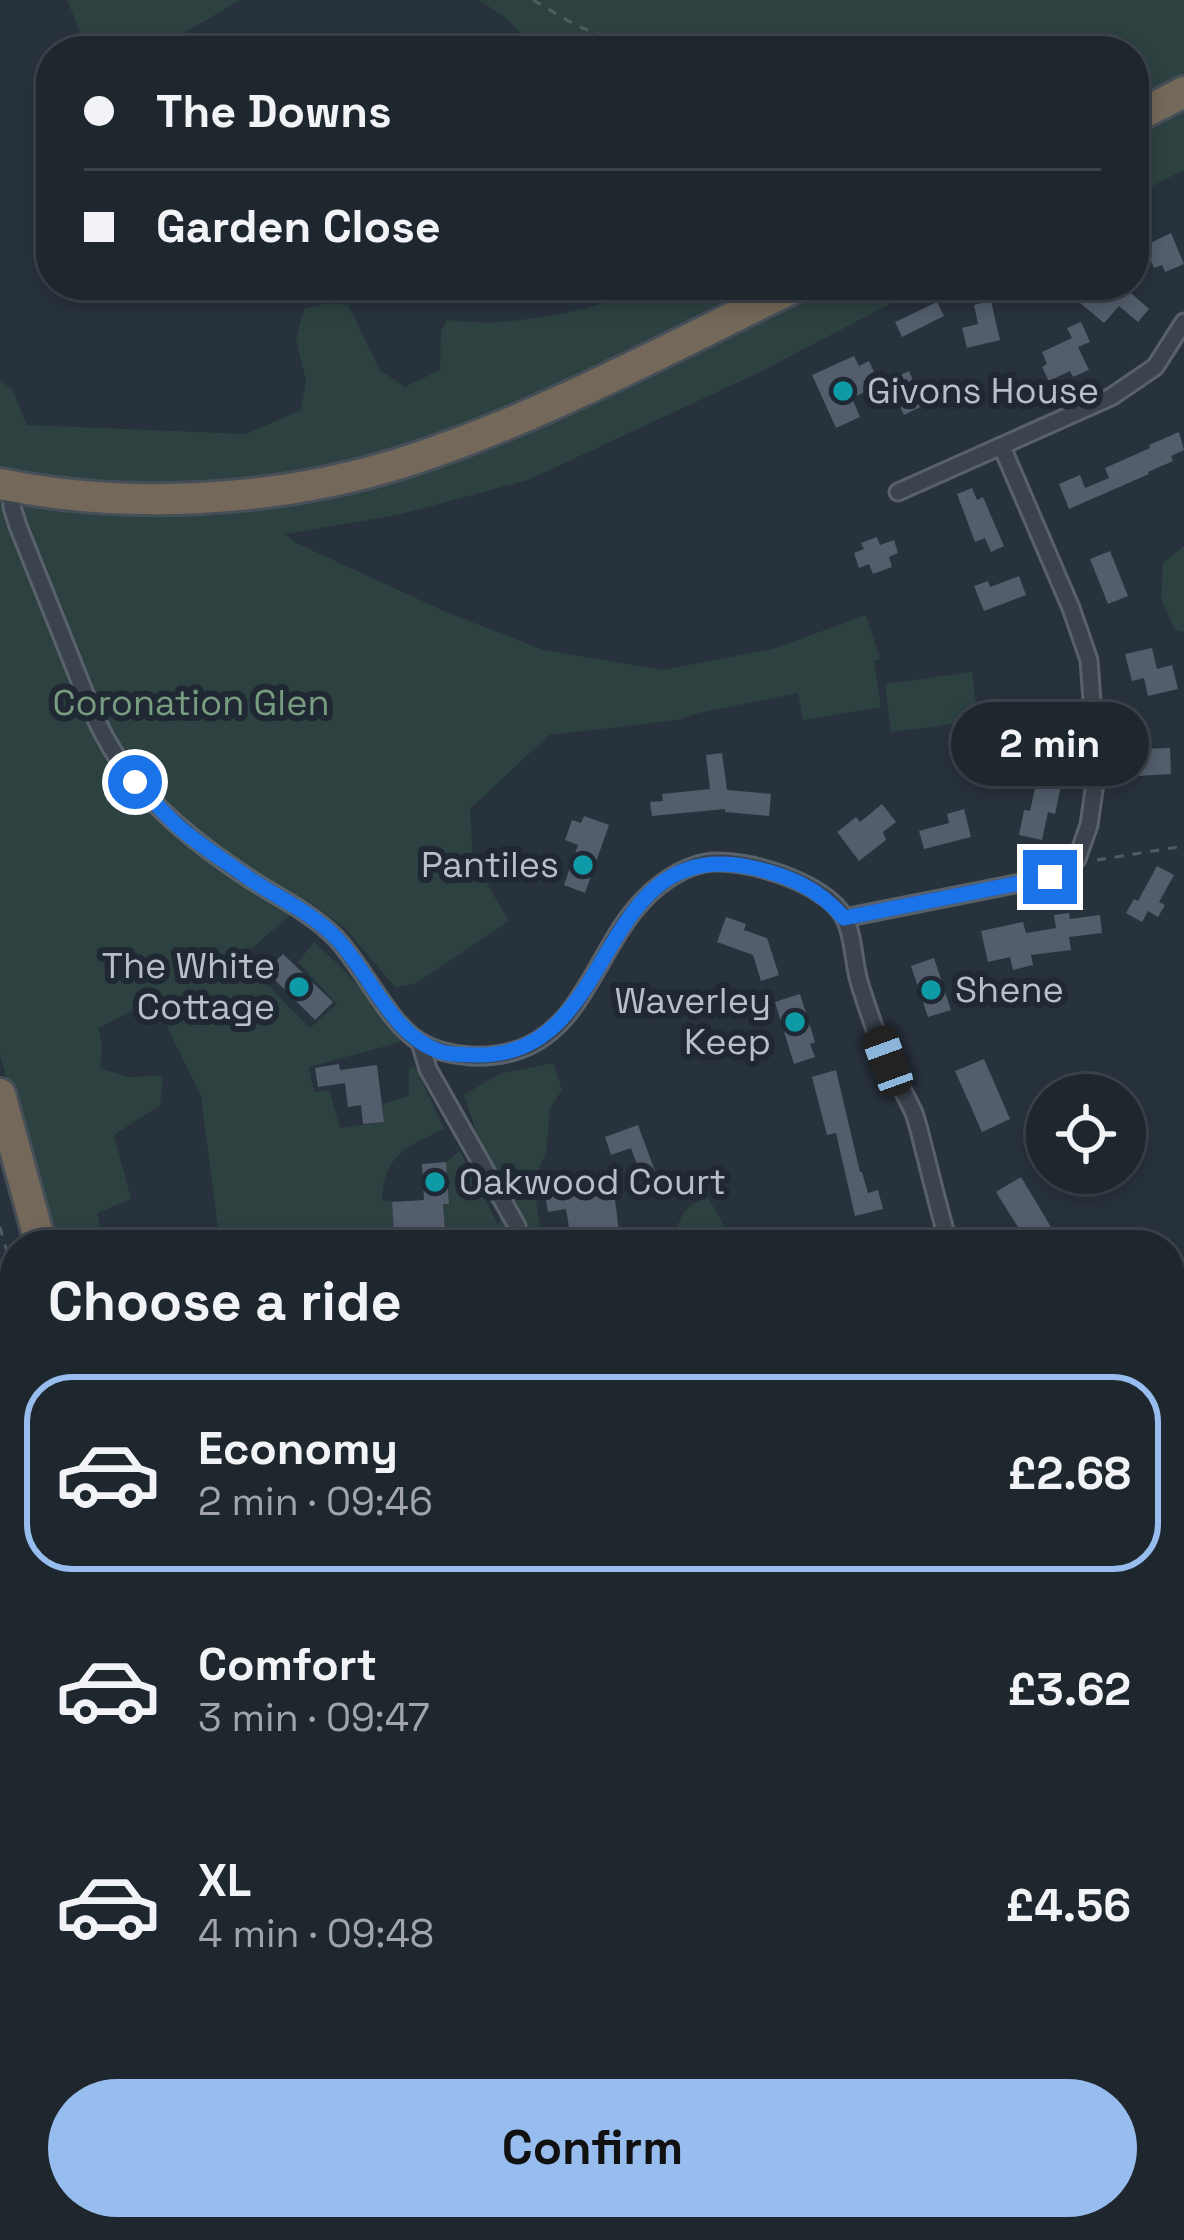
<!DOCTYPE html>
<html lang="en">
<head>
<meta charset="utf-8">
<style>
	:root { --surface:#1e262e; --page:#262e36; --text:#f1f3f6; --muted:#a1a5aa; --line:#3c434a; --accent:#97bdee }
	body { margin:0; font-family:"Space Grotesk",sans-serif; background:var(--page); color:var(--text); height:100vh; display:flex; flex-direction:column; font-size:45px; white-space:nowrap }
	* { box-sizing:border-box; margin:0 }
	p { font-size:39px; color:var(--muted) }
	.icon { flex:none; width:66px; height:66px; fill:none; stroke:currentColor; stroke-width:2; stroke-linecap:round; stroke-linejoin:round }
	.map { position:relative; flex:1; overflow:hidden }
	.sheet { position:absolute; left:0px; top:1230px; width:1185px; height:1011px; display:flex; flex-direction:column; background:var(--surface); border-radius:48px 48px 0 0; box-shadow:0 6px 18px #0003,0 0 0 3px var(--line) }
	.sheet>* { flex:none }
	.banner { position:absolute; left:36px; top:36px; width:1113px; height:264px; border-radius:48px; box-shadow:0 6px 18px #0003,0 0 0 3px var(--line); display:grid; align-content:center; height:264px; padding:0 48px; background:var(--surface) }
	.controls { position:absolute; left:1026px; top:1074px; display:grid; gap:24px }
	.controls a { display:grid; place-items:center; width:120px; height:120px; border-radius:50%; background:var(--surface); box-shadow:0 6px 18px #0003,0 0 0 3px var(--line); font-size:60px }
	.end { position:absolute; width:54px; height:54px; margin:-27px; border:15px solid #1a73e8; background:#fff; box-shadow:0 0 0 6px #fff }
	.from { border-radius:50% }
	.bubble { position:absolute; height:84px; border-radius:42px; background:var(--surface); box-shadow:0 6px 18px #0003,0 0 0 3px var(--line); font-size:39px; font-weight:600; line-height:84px; text-align:center }
	.car { position:absolute; width:36px; height:72px; margin:-36px -18px; border-radius:15px; box-shadow:0 0 9px 3px #0007; background:linear-gradient(#222 24%,#8ab4d8 0 40%,#222 0 76%,#8ab4d8 0 86%,#222 0) }
	.banner b { display:flex; align-items:center; gap:42px; height:114px; font-size:45px }
	.banner b+b { border-top:3px solid var(--line) }
	.banner i { width:30px; height:30px; background:var(--text) }
	ul { padding:0; list-style:none }
	li { display:flex; align-items:center; gap:36px; height:198px; margin:0 24px 18px; padding:0 24px; border:6px solid transparent; border-radius:48px }
	li div { flex:1 }
	li b { display:block; font-size:45px }
	li em { font-style:normal; font-weight:600 }
	li.selected { border-color:var(--accent) }
	li>.icon { width:108px; height:108px; stroke-width:1.5 }
	h2 { padding:0 48px; font-size:54px; line-height:144px }
	.primary-button { display:flex; gap:24px; margin-top:auto; padding:24px 48px }
	.primary-button a { flex:1; height:138px; border-radius:72px; background:var(--accent); color:#111; font-size:48px; font-weight:600; line-height:138px; text-align:center }
	.map>svg:first-child { display:block }
	.green { fill:#2d4141 }
	.building { fill:#535d6b }
	.lines { fill:none; stroke-linecap:round; stroke-linejoin:round }
	.lane-casing { stroke:#59626b; stroke-width:14 }
	.street-casing { stroke:#59626b; stroke-width:21 }
	.highway-casing { stroke:#464f58; stroke-width:36 }
	.path { stroke:#4c5e60; stroke-width:3; stroke-dasharray:9 9; stroke-linecap:butt }
	.lane { stroke:#3b444e; stroke-width:8 }
	.street { stroke:#3b444e; stroke-width:15 }
	.highway { stroke:#736859; stroke-width:30 }
	.route { stroke:#1a73e8; stroke-width:15 }
	.culture-dot { fill:#0f9aa8; stroke:#202933; stroke-width:4.5 }
	.labels { text-anchor:middle; dominant-baseline:central; stroke-width:12; stroke-linejoin:round; paint-order:stroke }
	.poi-label { font-size:36px; fill:#b8bfc8; stroke:#202933; text-anchor:start }
	.park-label { font-size:36px; fill:#789c7f; stroke:#202933 }
</style>
</head>
<body>
<div class="map">
<svg width="1184" height="2240" viewBox="0 0 1184 2240">
	<rect width="100%" height="100%" fill="#28323d"/>
	<path class="green" d="M67 0H240L154 51H88Z
		M479 0H1184V75L1134 101V51H537L507 19Z
		M1184 108V170L1134 195V135Z
		M660 285H766L518 405 409 444 301 472 169 483 68 485 0 476V380L13 391 27 425 246 434 301 410 306 380 296 340 304 309 329 303 348 305 380 370 405 387 440 370 441 331 447 320C462 321 479 323 494 322 550 320 607 304 660 285Z
		M827 285H926L758 373 528 480 398 515 285 534 296 543 446 612 543 650 662 670 773 649 866 615 880 659 874 661 881 707 803 720 798 693 698 713 678 720 549 735 470 809 473 861 509 921 415 984 395 987 344 927 307 900 241 958 310 1028 337 1004 298 962 314 942C348 971 375 1005 401 1042L309 1067 314 1092 329 1090 340 1128 384 1122 382 1104 409 1096V1069L415 1066 444 1129C408 1146 383 1155 382 1200L392 1202 394 1233 445 1230 443 1204 449 1203 446 1162 460 1151 498 1225 512 1193 479 1140 464 1095 499 1074 553 1063 562 1090 550 1108 546 1152 533 1182 543 1245H220L201 1096 154 1000 98 1028 102 1046 100 1068 128 1077 163 1076 160 1105 114 1135 131 1199 97 1213 104 1245H54L0 1055V497L253 501 713 342Z
		M1184 546V632L1175 630 1161 599 1163 563Z
		M972 672 978 721 891 732 885 684Z
		M708 1197 734 1245H650L674 1237C682 1213 683 1207 708 1197Z
		M0 1457 15 1504V1612L0 1559Z
		M1184 2134V2240H1131L1138 2226H1170V2162Z
		M22 2226H459L480 2240H20Z
		M620 2226H1012L1001 2240H647Z"/>
	<path class="building" d="M1171 233 1184 264 1165 272 1162 265 1154 268 1144 246Z
		M1116 285H1122L1149 309 1138 322 1119 306 1104 323 1079 302 1090 290 1102 301Z
		M991 301 1000 340 967 348 962 328 978 324 974 305Z
		M937 302 944 316 902 337 895 322Z
		M1081 322 1090 342 1078 347 1089 370 1073 377 1070 371 1049 381 1042 367 1047 364 1042 352 1072 338 1067 328Z
		M854 356 859 366 869 361 880 385 852 398 860 417 836 428 812 375Z
		M909 371 916 387 924 384 932 401 904 415 888 381Z
		M1179 432 1184 450 1171 456 1173 461 1148 472 1149 474 1069 509 1059 484 1080 475 1085 488 1109 478 1105 468 1150 448 1149 445Z
		M972 488 977 500 983 497 1004 546 991 552 985 538 975 542 957 494Z
		M877 537 880 545 894 540 898 553 889 557 892 567 873 574 869 564 859 568 854 553 864 549 861 543Z
		M1110 551 1128 596 1108 604 1090 559Z
		M1019 576 1026 595 984 611 974 586 988 581 990 587Z
		M1152 648 1157 669 1172 665 1178 689 1148 696 1144 678 1132 681 1125 654Z
		M1034 702 1037 709 1050 704 1055 718 1043 722 1050 742 1028 750 1022 733 1015 736 1007 717 1017 713 1016 709Z
		M1170 748 1171 774 1137 776 1136 749Z
		M722 753 727 790 771 794 769 816 725 812V809L652 816 650 802 663 801 662 794 710 789 706 755Z
		M1038 775 1062 781 1055 814 1048 812 1042 840 1019 835 1024 810 1030 811Z
		M882 804 896 822 883 832 886 840 859 861 837 832 856 817 860 822Z
		M964 809 971 837 924 849 919 831 949 823 947 814Z
		M584 816 609 825 585 893 564 885 578 845 565 840 572 820 581 823Z
		M1157 866 1174 875 1159 902 1165 905 1158 917 1148 911 1142 922 1126 913 1134 899 1138 901Z
		M1069 913 1070 919 1100 915 1102 933 1069 937 1071 950 1031 955 1033 965 1013 970 1010 957 988 962 981 931 1023 922 1026 933 1056 928 1054 915Z
		M726 917 746 924 744 930 767 938 779 975 761 981 753 955 717 942Z
		M283 954 333 1002 315 1020 266 971Z
		M934 958 951 1010 928 1017 911 966Z
		M800 994 815 1042 810 1044 815 1057 794 1064 775 1002Z
		M984 1059 1010 1119 982 1132 955 1071Z
		M339 1064 340 1070 377 1065 384 1122 363 1124 361 1105 348 1107 345 1083 318 1087 315 1068Z
		M836 1070 860 1172H862L868 1193 878 1190 883 1209 855 1216 836 1133 827 1135 812 1077Z
		M638 1125 659 1182 645 1187 631 1148 611 1155 605 1137Z
		M446 1162 449 1204H443L445 1230 394 1233 392 1202 424 1200 422 1164Z
		M1021 1177 1054 1232 1033 1245H1029L996 1192Z
		M613 1185 619 1231 591 1235 593 1245H572L566 1209 548 1212 545 1195Z"/>
	<g class="lines">
		<g class="lane-casing">
			<path id="lane" d="M72 2240 74 2226
				M1091 2240 1098 2226"/>
		</g>
		<g class="street-casing">
			<path id="street" d="M11 486 12 507 18 526C36 571 54 616 72 661 83 689 94 719 109 744 141 801 198 845 253 881 281 899 311 913 335 937 363 966 388 1023 420 1042 447 1058 488 1060 518 1050 581 1029 597 953 637 907 654 887 679 868 705 863 743 857 825 882 844 917 855 938 853 966 861 988 869 1013 878 1040 889 1065 897 1081 907 1097 914 1113 919 1127 922 1143 926 1157 933 1186 941 1216 949 1245
				M898 492 1111 397 1155 367 1184 322
				M844 918 1050 877 1066 869 1077 859 1089 825 1097 769 1089 660 1071 608 1002 447
				M420 1042 428 1069 517 1226
				M1170 1724 1184 1730
				M1105 2226 1116 2240"/>
		</g>
		<g class="highway-casing">
			<path id="highway" d="M1134 118 1184 92
				M0 484C127 510 275 502 398 464 538 420 668 348 799 285
				M0 1094 41 1245
				M0 1334 15 1385
				M494 2226 514 2240
				M569 2226 590 2240"/>
		</g>
		<path class="path" d="M533 0 577 26 644 51
			M1097 860 1184 846
			M0 1227 15 1280
			M4 1408 15 1440
			M0 2229 58 2235"/>
		<use href="#lane" class="lane"/>
		<use href="#street" class="street"/>
		<use href="#highway" class="highway"/>
	</g>
	<g class="lines">
		<path class="route" d="M135 782C150 797 164 814 180 828 201 846 225 861 247 877 277 898 312 912 337 939 371 975 392 1036 441 1052 453 1055 466 1055 478 1055 620 1057 594 835 749 867 788 875 818 888 844 918L1050 877"/>
	</g>
	<g class="culture-dot">
		<circle cx="843" cy="391" r="12"/>
		<circle cx="583" cy="865" r="12"/>
		<circle cx="299" cy="987" r="12"/>
		<circle cx="931" cy="990" r="12"/>
		<circle cx="795" cy="1022" r="12"/>
		<circle cx="435" cy="1182" r="12"/>
	</g>
	<g class="labels">
		<g class="poi-label">
			<text x="867" y="391">Givons House</text>
			<text x="559" y="865" text-anchor="end">Pantiles</text>
			<text x="275" y="966" text-anchor="end">The White<tspan x="275" dy="41">Cottage</tspan></text>
			<text x="955" y="990">Shene</text>
			<text x="771" y="1001" text-anchor="end">Waverley<tspan x="771" dy="41">Keep</tspan></text>
			<text x="459" y="1182">Oakwood Court</text>
		</g>
		<g class="park-label">
			<text x="191" y="703">Coronation Glen</text>
		</g>
	</g>
</svg>
<div class="controls">
<a><svg class="icon" aria-label="locate" viewBox="0 0 24 24"><circle cx="12" cy="12" r="6"/><path d="M12 2v4M12 18v4M2 12h4M18 12h4"/></svg></a>
</div>
<i class="end from" style="left:135px;top:782px"></i>
<i class="end" style="left:1050px;top:877px"></i>
<div class="bubble" style="left:951px;top:702px;width:198px">2 min</div>
<i class="car" style="left:888px;top:1061px;rotate:340deg"></i>
<div class="banner">
<b><i class="from"></i>The Downs</b>
<b><i></i>Garden Close</b>
</div>
<section class="sheet">
<h2>Choose a ride</h2>
<ul>
<li class="selected"><svg class="icon" aria-label="car" viewBox="0 0 24 24"><path d="M5 17H2v-5l4-1 3-4h7l3 4 3 1v5h-3M9 17h6M6 11h13"/><circle cx="7" cy="17" r="2"/><circle cx="17" cy="17" r="2"/></svg><div><b>Economy</b><p>2 min · 09:46</p></div><em>£2.68</em></li>
<li><svg class="icon" aria-label="car" viewBox="0 0 24 24"><path d="M5 17H2v-5l4-1 3-4h7l3 4 3 1v5h-3M9 17h6M6 11h13"/><circle cx="7" cy="17" r="2"/><circle cx="17" cy="17" r="2"/></svg><div><b>Comfort</b><p>3 min · 09:47</p></div><em>£3.62</em></li>
<li><svg class="icon" aria-label="car" viewBox="0 0 24 24"><path d="M5 17H2v-5l4-1 3-4h7l3 4 3 1v5h-3M9 17h6M6 11h13"/><circle cx="7" cy="17" r="2"/><circle cx="17" cy="17" r="2"/></svg><div><b>XL</b><p>4 min · 09:48</p></div><em>£4.56</em></li>
</ul>
<div class="primary-button"><a>Confirm</a></div>
</section>
</div>
</body>
</html>
